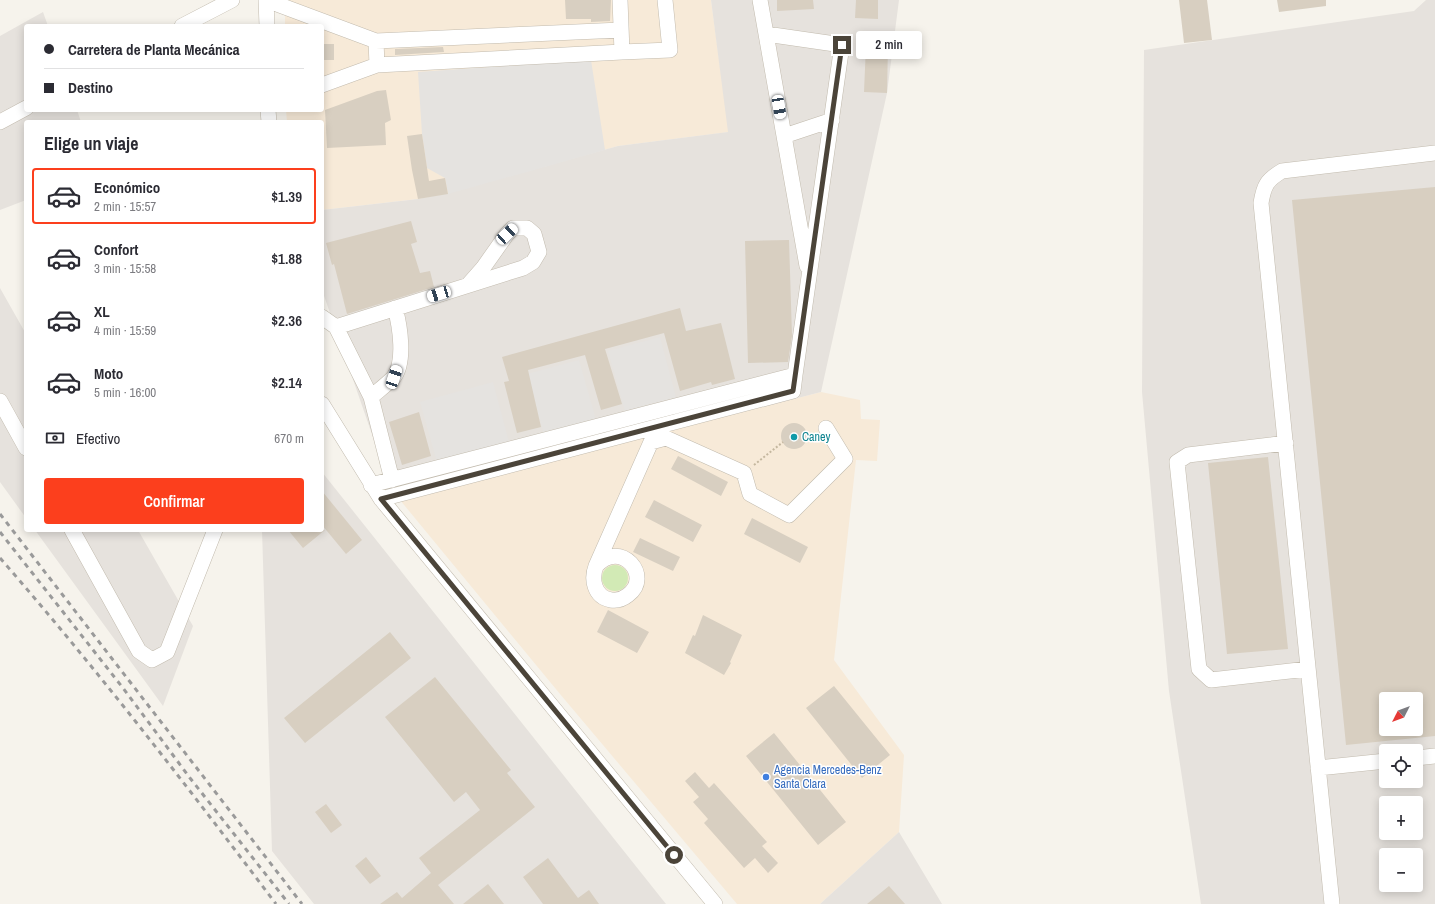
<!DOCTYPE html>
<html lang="es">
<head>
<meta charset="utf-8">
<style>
	:root { --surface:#fff; --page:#f7f7f7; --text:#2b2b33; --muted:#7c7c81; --line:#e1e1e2; --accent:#fc3f1d }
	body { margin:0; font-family:"Archivo Narrow",sans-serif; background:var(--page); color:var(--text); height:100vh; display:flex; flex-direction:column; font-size:15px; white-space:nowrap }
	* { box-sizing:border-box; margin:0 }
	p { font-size:13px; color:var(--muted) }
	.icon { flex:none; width:22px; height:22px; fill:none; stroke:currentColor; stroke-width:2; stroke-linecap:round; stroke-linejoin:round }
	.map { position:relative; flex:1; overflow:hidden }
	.sheet { position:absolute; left:24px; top:120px; width:300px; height:412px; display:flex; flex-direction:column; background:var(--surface); border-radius:4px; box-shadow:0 2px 10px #0003 }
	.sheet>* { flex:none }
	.hud { position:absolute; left:24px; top:24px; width:300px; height:88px; border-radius:4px; box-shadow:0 2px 10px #0003; display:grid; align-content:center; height:88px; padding:0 20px; background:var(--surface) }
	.needle { width:26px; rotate:228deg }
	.controls { position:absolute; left:1379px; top:692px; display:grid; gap:8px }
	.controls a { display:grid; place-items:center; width:44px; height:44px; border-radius:4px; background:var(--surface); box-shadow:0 2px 10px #0003; font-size:20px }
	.end { position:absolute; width:18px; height:18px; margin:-9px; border:5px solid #4b4439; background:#fff; box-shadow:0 0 0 2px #fff }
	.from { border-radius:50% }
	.bubble { position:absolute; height:28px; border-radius:4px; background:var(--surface); box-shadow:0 2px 10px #0003; font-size:13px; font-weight:600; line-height:28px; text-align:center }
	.car { position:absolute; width:12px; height:24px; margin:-12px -6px; border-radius:5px; box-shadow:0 0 3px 1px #0007; background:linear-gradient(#fff 24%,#345 0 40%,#fff 0 76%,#345 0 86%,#fff 0) }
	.hud b { display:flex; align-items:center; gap:14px; height:38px; font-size:15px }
	.hud b+b { border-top:1px solid var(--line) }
	.hud i { width:10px; height:10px; background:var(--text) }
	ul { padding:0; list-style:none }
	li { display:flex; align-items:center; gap:12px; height:56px; margin:0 8px 6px; padding:0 12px; border:2px solid transparent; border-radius:4px }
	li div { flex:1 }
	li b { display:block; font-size:15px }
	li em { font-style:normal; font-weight:600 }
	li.selected { border-color:var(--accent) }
	li>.icon { width:36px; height:36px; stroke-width:1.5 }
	h2 { padding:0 20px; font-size:18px; line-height:48px }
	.pay { display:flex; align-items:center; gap:10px; height:44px; padding:0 20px; font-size:15px }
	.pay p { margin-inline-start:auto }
	.action { display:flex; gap:8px; margin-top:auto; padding:8px 20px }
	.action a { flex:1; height:46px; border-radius:4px; background:var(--accent); color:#fff; font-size:16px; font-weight:600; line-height:46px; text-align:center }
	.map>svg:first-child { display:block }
	.commercial { fill:#f7ead8 }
	.industrial { fill:#e6e2dd; fill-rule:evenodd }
	.green { fill:#d2eab5 }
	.parking { fill:#e5e3e0 }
	.building { fill:#d8cfc1; fill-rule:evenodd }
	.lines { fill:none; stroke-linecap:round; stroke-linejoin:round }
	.minor-casing { stroke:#c2bbae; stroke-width:16 }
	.path { stroke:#c4b79f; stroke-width:2; stroke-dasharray:2 2; stroke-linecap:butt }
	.minor { stroke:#fff; stroke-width:15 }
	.rail { stroke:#9a9a9a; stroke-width:3; stroke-dasharray:5 5; stroke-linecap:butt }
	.route { stroke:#4b4439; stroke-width:5 }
	.culture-dot { fill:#0f9aa8; stroke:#fff; stroke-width:1.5 }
	.shop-dot { fill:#3f7fe0; stroke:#fff; stroke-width:1.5 }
	.labels { text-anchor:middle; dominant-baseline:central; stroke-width:3; stroke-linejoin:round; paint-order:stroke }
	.culture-label { font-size:12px; fill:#0d838f; stroke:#fff; text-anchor:start }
	.shop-label { font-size:12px; fill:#366cbe; stroke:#fff; text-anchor:start }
</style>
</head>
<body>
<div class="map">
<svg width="1435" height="904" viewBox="0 0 1435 904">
	<rect width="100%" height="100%" fill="#f6f3ec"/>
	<path class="commercial" d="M285 0H711L729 132 618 146 448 194 418 199 322 210V122H287L286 110H322V26H285Z
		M821 392 860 400 861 419 880 420 877 461 856 460 834 660 904 755 899 832 820 904H737L560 694 400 500Z"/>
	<path class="industrial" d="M711 0H899L887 93 821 392 400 500 385 472 322 290V210L418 199 448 193 618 146 728 132Z
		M1426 0H1435V904H1201L1169 691 1142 392 1144 50 1414 11ZM1386 699H1416V729H1386ZM1386 751H1416V781H1386ZM1386 803H1416V833H1386ZM1386 855H1416V885H1386Z
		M43 12 48 26H26V110H77L81 122H26V200L0 210V36Z
		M0 288 26 334V518L0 482Z
		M322 472 666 904H314L272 851 262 530H322Z
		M35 530H138L193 626 163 706Z
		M899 832 942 904H820Z"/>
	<path class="green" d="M602 578a13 13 0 1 1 26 0a13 13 0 1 1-26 0Z"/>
	<path class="parking" d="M591 60 605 150 448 194 445 178 427 168 422 134 418 72Z
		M660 337 676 397 625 411 608 351Z
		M579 360 596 420 544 434 527 374Z
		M493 382 509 442 437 462 420 402Z"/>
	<path class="building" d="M565 0H611L610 21 591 22V19H566Z
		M777 0H813L814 9 777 11Z
		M856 0H878V19L855 18Z
		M1179 0H1207L1212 40 1184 43Z
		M1277 0H1326V6L1279 12Z
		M322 44H334V60H322Z
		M866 45 888 46 887 93 864 92Z
		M443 47 444 52 395 55V49Z
		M386 90 391 120 385 123 386 145 327 148 325 110 377 91Z
		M422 134 429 181 445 178 448 194 418 199 412 170 407 136Z
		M1435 187V736L1346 745 1292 200ZM1386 699H1416V729H1386Z
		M411 221 417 242 411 244 420 273 430 271 434 287 347 314 334 264 332 265 326 243Z
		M789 240 792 336 788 362 748 363 745 241Z
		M680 308 686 331 721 323 735 379 712 385 711 382 680 391 664 333 605 349 622 404 601 410 585 355 528 370 541 427 517 433 504 382 509 381 502 357Z
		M419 412 431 456 402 465 389 422Z
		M781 436a13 13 0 1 1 26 0a13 13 0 1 1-26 0Z
		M678 456 728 482 721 496 671 469Z
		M1268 457 1288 649 1227 654 1208 463Z
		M322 491 362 540 346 554 322 525Z
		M654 500 702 525 693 542 645 517Z
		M752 518 808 547 800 563 744 534Z
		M288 530H325L303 548Z
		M640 538 680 557 673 571 633 552Z
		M608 610 649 632 637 653 597 632Z
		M703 615 742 635 730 662 731 663 724 675 685 653 693 635 695 636Z
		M390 632 411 658 305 743 284 718Z
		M435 677 511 770 507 773 535 807 438 885 454 904H380L397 892 402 898 431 873 419 858 480 810 466 792 454 802 385 717Z
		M834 686 890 755 862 778 806 708Z
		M774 733 846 822 818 845 746 756Z
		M695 772 709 788 714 783 767 842 762 846 778 863 768 873 755 858 744 868 704 823 708 819 693 802 699 797 685 781Z
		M326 804 342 825 331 833 315 812Z
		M366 857 381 876 370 884 355 866Z
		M548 858 578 898 589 890 599 904H543L523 877Z
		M488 884 504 904H463Z
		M889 886 905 904H867Z"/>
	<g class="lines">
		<g class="minor-casing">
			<path id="minor" d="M266 0 376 41 377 65 322 85
				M266 0 267 26
				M620 0 622 52 670 50 665 0
				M760 0 807 266
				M182 26 232 0
				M766 34 842 45 795 375
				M376 41 621 30
				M377 65 622 52
				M268 110 269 122
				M0 122 26 108
				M784 136 832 120
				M322 317 336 327 371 397 392 480
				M336 327 523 268 533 262 539 252 534 234 527 228H513L507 234 483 268 468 285
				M371 397C378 391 386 385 393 378 406 363 400 326 395 308
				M0 401 26 448
				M322 404 381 499 715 904
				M1286 443 1188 455 1177 462 1199 669 1211 680 1308 669
				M371 485 795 375 793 391 381 499
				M72 530 139 651 152 660 167 652 215 530
				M596 566C621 538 653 577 628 595 623 599 617 601 611 600 594 597 591 579 596 566L651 442 666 438 744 473 750 494 789 515 845 459 826 428
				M1416 758 1435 756
				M1318 768 1386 761
				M1332 904 1261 203C1264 185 1267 180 1282 171L1435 153"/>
		</g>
		<path class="path" d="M754 465 783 442"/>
		<use href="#minor" class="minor"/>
		<path class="rail" d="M0 514 302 904
			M0 532 123 688 190 778 289 904
			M0 558C97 669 187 786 276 904"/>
	</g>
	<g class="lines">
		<path class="route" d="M674 855 381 499 793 391 842 45"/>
	</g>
	<circle class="culture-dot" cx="794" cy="437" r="4"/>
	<circle class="shop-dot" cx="766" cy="777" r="4"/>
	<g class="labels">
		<g class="culture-label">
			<text x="802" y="437">Caney</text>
		</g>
		<g class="shop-label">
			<text x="774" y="770">Agencia Mercedes-Benz<tspan x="774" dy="14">Santa Clara</tspan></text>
		</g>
	</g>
</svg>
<div class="controls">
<a><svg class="needle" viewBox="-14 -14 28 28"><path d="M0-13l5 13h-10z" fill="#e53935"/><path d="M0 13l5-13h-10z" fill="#7c7c81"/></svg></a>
<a><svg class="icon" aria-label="locate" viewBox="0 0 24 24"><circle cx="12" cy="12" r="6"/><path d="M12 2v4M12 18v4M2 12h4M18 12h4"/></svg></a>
<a>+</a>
<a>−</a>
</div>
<i class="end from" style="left:674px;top:855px"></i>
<i class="end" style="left:842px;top:45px"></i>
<div class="bubble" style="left:856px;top:31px;width:66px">2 min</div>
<i class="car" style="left:779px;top:107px;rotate:170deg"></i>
<i class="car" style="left:507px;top:234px;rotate:47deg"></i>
<i class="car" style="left:439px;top:294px;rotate:253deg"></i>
<i class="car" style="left:394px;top:377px;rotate:18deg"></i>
<div class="hud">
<b><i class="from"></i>Carretera de Planta Mecánica</b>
<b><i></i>Destino</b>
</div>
<section class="sheet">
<h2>Elige un viaje</h2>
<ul>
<li class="selected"><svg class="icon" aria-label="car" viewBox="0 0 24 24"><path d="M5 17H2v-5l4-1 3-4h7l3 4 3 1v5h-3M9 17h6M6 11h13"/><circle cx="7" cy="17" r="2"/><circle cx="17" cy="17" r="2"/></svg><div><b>Económico</b><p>2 min · 15:57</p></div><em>$1.39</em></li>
<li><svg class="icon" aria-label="car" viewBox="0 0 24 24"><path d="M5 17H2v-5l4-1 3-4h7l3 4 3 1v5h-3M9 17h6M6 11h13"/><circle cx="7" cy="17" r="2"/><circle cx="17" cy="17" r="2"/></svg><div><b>Confort</b><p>3 min · 15:58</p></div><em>$1.88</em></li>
<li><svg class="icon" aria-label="car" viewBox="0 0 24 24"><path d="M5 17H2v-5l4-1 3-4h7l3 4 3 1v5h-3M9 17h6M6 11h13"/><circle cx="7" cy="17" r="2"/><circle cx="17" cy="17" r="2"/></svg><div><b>XL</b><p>4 min · 15:59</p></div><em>$2.36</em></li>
<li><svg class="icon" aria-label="car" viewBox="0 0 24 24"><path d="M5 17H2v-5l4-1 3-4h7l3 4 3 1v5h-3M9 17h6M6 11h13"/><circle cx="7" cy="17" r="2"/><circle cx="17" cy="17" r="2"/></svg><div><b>Moto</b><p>5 min · 16:00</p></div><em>$2.14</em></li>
</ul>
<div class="pay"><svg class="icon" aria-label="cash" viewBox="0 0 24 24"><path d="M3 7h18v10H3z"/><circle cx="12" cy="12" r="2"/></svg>Efectivo<p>670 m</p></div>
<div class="action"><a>Confirmar</a></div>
</section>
</div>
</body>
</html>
